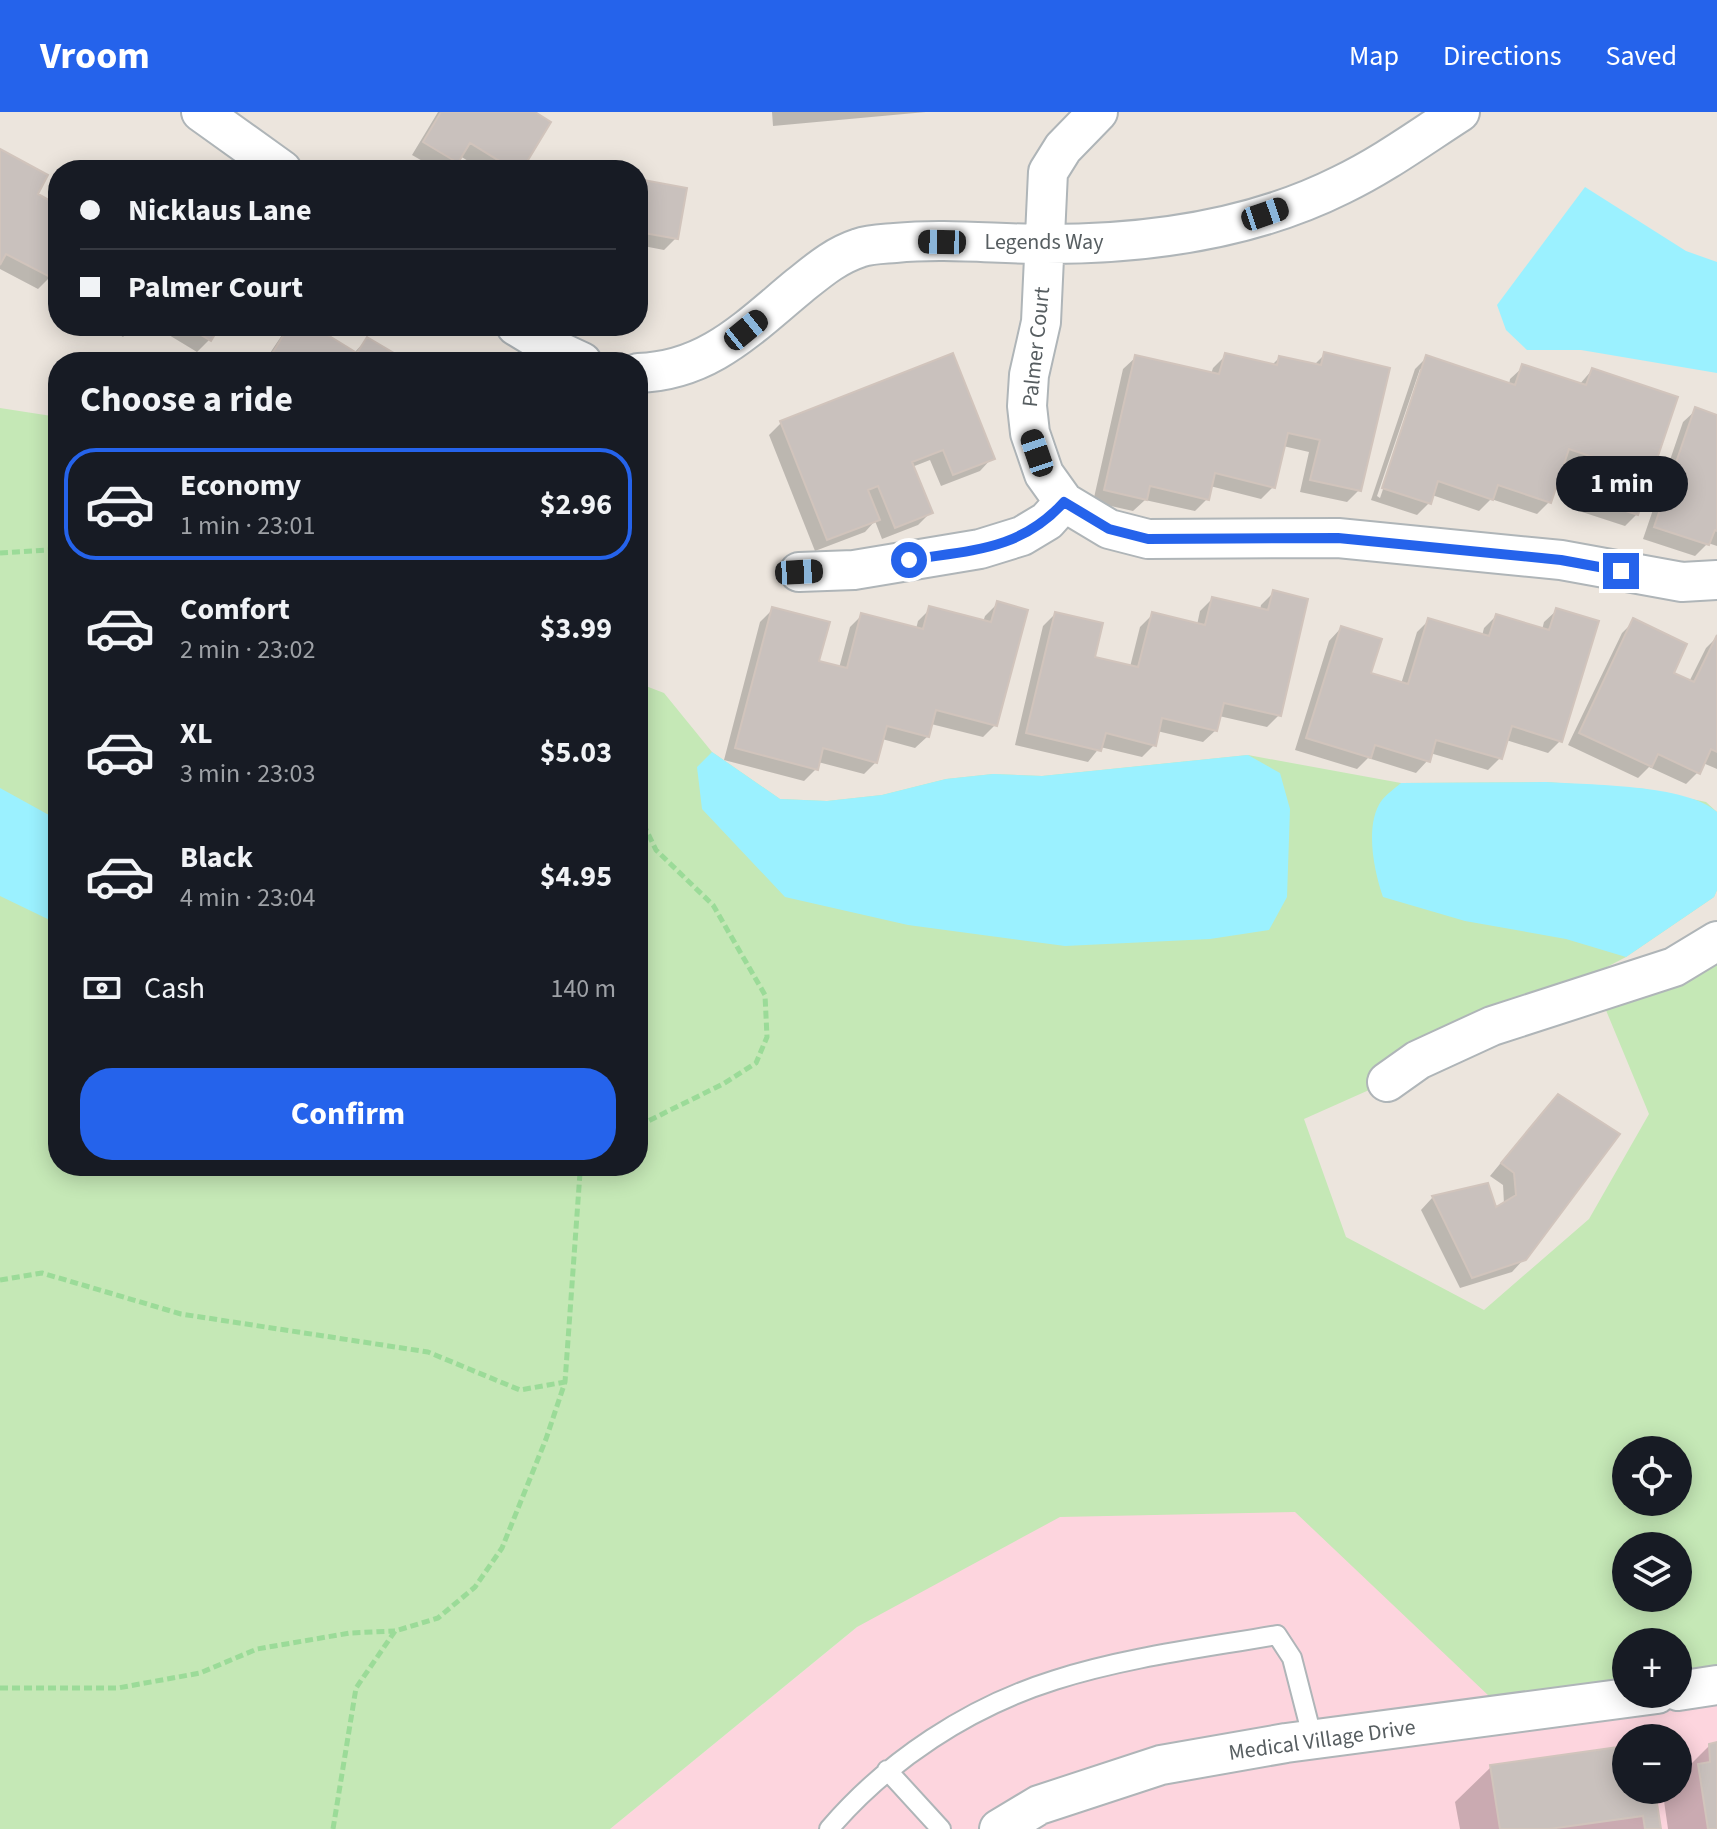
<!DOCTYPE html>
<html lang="en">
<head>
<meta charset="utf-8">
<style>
	:root { --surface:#171b24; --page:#242831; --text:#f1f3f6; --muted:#9ea1a6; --line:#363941; --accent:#2563eb }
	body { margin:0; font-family:"Source Sans 3",sans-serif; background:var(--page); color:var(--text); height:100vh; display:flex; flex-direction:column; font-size:30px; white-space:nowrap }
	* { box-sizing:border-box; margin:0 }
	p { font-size:26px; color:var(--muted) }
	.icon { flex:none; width:44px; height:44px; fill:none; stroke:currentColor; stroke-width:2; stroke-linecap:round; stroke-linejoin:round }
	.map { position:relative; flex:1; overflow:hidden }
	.drawer { position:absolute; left:48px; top:240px; width:600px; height:824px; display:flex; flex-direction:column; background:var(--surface); border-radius:32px; box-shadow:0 4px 20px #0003 }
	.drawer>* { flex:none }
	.top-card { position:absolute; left:48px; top:48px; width:600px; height:176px; border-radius:32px; box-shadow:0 4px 20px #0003; display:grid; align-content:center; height:176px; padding:0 32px; background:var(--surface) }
	.controls { position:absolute; left:1612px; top:1324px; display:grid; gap:16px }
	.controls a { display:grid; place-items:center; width:80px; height:80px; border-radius:50%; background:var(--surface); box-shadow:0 4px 20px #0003; font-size:40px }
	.end { position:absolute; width:36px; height:36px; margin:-18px; border:10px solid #2563eb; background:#fff; box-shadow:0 0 0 4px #fff }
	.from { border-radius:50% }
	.bubble { position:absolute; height:56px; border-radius:28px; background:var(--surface); box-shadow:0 4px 20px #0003; font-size:26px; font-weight:700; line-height:56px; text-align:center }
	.car { position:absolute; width:24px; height:48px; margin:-24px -12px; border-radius:10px; box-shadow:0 0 6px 2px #0007; background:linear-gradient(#222 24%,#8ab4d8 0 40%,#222 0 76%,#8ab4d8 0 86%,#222 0) }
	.top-card b { display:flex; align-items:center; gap:28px; height:76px; font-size:30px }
	.top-card b+b { border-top:2px solid var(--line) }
	.top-card i { width:20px; height:20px; background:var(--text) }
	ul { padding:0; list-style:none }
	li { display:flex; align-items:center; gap:24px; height:112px; margin:0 16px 12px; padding:0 16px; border:4px solid transparent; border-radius:32px }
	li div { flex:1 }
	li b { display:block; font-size:30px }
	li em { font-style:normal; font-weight:700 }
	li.active { border-color:var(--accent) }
	li>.icon { width:72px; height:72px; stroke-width:1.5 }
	h2 { padding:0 32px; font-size:36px; line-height:96px }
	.pay { display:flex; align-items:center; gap:20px; height:88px; padding:0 32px; font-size:30px }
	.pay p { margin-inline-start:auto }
	.button { display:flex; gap:16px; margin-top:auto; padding:16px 32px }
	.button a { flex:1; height:92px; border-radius:32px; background:var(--accent); color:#fff; font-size:32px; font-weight:700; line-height:92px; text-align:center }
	header { display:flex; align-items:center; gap:48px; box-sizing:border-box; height:112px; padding:0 40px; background:var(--accent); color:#fff }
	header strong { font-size:38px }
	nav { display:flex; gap:44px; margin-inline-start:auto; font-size:28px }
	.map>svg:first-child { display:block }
	.medical { fill:#fdd5de; fill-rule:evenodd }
	.green { fill:#c5e8b6; fill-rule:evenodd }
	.water { fill:#9bf1ff }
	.shadow { fill:#0003; fill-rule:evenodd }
	.building { fill:#c9c1bd; stroke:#d1c4bc; stroke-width:2 }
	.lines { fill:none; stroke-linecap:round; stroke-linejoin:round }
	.service-casing { stroke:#afb5b8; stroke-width:22 }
	.minor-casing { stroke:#afb5b8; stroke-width:42 }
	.path { stroke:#9bdb98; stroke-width:5; stroke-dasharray:8 4; stroke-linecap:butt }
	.service { stroke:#fff; stroke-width:18 }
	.minor { stroke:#fff; stroke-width:38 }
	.route { stroke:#2563eb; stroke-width:10 }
	.labels { text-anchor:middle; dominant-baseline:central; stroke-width:8; stroke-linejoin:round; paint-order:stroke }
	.street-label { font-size:22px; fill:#575e61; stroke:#fff }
</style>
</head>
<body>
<header>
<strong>Vroom</strong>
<nav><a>Map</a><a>Directions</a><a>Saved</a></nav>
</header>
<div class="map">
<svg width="1717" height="1717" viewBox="0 0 1717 1717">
	<rect width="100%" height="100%" fill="#ece5dd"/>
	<path class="medical" d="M1461 1290 1509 1603 1717 1573V1717H610L1057 1352ZM1626 1626H1678V1678H1626Z"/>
	<path class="green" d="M0 296 58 305V1054H638V571L664 581 712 640 780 687 827 689 882 683 946 667 993 662 1042 664 1248 643 1401 671 1546 670 1645 677 1706 690 1717 700V778L1714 785 1626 845 1387 970 1304 1007 1346 1125 1484 1198 1589 1107 1649 1002 1598 879 1717 829V1573L1678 1579V1530H1626V1582L1509 1603 1295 1400 1060 1405 857 1515 610 1717H0ZM1626 1338H1678V1390H1626ZM1626 1434H1678V1486H1626Z"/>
	<path class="water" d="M1585 75 1686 139 1717 150V261L1581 238H1527L1506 218 1497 193Z
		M712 640 780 687 827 689 882 683 946 667 993 662 1042 664 1248 643 1280 661 1290 697 1287 785 1269 818 1210 827 1065 834 908 813 785 785 702 697 697 655Z
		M1546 670C1589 673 1686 672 1717 700V778L1714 785 1626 845 1566 827 1465 809 1383 785C1374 759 1364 712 1382 688 1387 682 1395 676 1401 671Z
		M0 676 58 708V812L0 784Z"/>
	<path class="shadow" d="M438 0H531L519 58H483L460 44 448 58H438L412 43Z
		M772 0H926L773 14Z
		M0 40 35 83 58 95V150L50 165 38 177 0 157Z
		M638 69 676 126 664 138 638 133Z
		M106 214H134L123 225Z
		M154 214H218L209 228 197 240Z
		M288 214H309L354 241 367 227 405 250H264Z
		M1325 242 1359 378 1347 390 1300 380 1309 340 1283 334 1273 375 1261 387 1210 374 1207 387 1195 399 1145 388 1133 399 1093 390 1123 257 1136 245 1211 262 1213 256 1225 244 1271 254 1279 246 1314 253Z
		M951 243 992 346 980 359 941 374 930 348 912 355 930 401 918 413 882 427 875 409 865 420 815 439 769 323 781 311Z
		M1427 245 1509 273 1510 267 1523 255 1579 273 1592 258 1637 402 1625 414 1579 399 1592 360 1562 350 1549 390 1537 402 1491 387 1479 399 1432 383 1429 391 1417 403 1371 388 1415 257ZM1420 257H1424L1380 386 1377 384Z
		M1696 298 1717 305V434L1708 431 1695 444 1643 427 1683 310Z
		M1273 481 1279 603 1267 615 1219 604 1216 618 1203 630 1157 619 1154 633 1142 645 1100 635 1088 650 1015 633 1043 514 1055 502 1093 546 1130 555 1140 515 1152 503 1197 513 1200 499 1212 487 1260 498 1261 493Z
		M997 492 995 613 983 625 931 612 928 624 915 636 882 627 876 650 864 662 818 650 816 657 804 669 724 648 760 510 772 498 817 550 839 556 850 515 862 503 916 517 918 509 930 497 983 510 985 504Z
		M1557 498 1560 629 1548 641 1506 628 1500 646 1488 658 1430 641 1428 648 1416 661 1368 646 1357 657 1295 638 1329 529 1341 516 1368 562 1401 572 1417 520 1429 508 1482 524 1484 516 1496 504 1542 518 1544 510Z
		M1634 509 1671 562 1689 570 1706 536 1717 525V657L1703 651 1698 660 1686 672 1649 655 1638 666 1568 633 1622 521Z
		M1546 996 1524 1147 1512 1160 1460 1176 1421 1098 1432 1086 1487 1074 1495 1098 1504 1092 1503 1073 1490 1064Z
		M1717 1632V1717H1668L1664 1689 1678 1678V1665L1710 1633Z
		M1626 1636V1678H1653L1659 1717H1460L1455 1690 1491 1655Z"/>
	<path class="building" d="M441 0H535L551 10 522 58H514L470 31 458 51 423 30Z
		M0 37 48 63 38 82 58 93V155L52 166 6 142 0 153Z
		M638 67 687 76 678 127 638 120Z
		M186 214H220L211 229Z
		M289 214H313L357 241 367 225 409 250H267Z
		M1324 240 1390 256 1361 379 1310 368 1320 328 1288 321 1275 376 1215 361 1209 388 1150 374 1147 388 1104 378 1135 243 1219 262 1225 241 1277 253 1279 244 1321 253Z
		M953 241 995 347 953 363 943 338 912 350 933 401 895 416 878 374 868 378 880 408 827 428 780 309Z
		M1426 243 1515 273 1522 252 1586 273 1592 256 1678 285 1638 403 1589 387 1602 348 1569 337 1551 391 1498 373 1493 388 1438 369 1431 392 1382 376Z
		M1695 295 1717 303V419L1715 418 1709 433 1654 415Z
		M1273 478 1308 487 1281 604 1224 591 1217 619 1162 606 1156 634 1106 621 1101 639 1026 621 1055 500 1103 511 1095 545 1138 555 1152 500 1205 513 1212 485 1268 498Z
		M997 489 1028 498 997 614 936 598 929 625 887 614 877 651 823 636 818 658 735 636 772 495 830 510 819 549 847 556 861 501 923 517 929 494 991 510Z
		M1556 496 1599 509 1562 630 1512 614 1502 647 1436 628 1430 650 1375 633 1371 646 1306 626 1341 514 1382 527 1371 561 1408 572 1428 506 1489 524 1496 502 1549 518Z
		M1633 506 1687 532 1674 561 1694 570 1717 523V640L1711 637 1700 662 1658 642 1652 655 1579 621Z
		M1558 982 1620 1022 1526 1148 1472 1166 1432 1084 1488 1071 1496 1095 1516 1083 1514 1061 1501 1051Z
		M1717 1630V1717H1708L1698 1652 1710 1650 1709 1632Z
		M1626 1634V1678H1655L1661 1717H1645L1643 1704 1549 1717H1500L1490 1653Z"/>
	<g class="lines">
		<g class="service-casing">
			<path id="service" d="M887 1658 941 1717
				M829 1717C888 1648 969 1595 1055 1568 1127 1545 1203 1536 1277 1523L1292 1546 1313 1628"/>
		</g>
		<g class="minor-casing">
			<path id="minor" d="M201 0 282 58
				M1098 0 1063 36 1048 60 1041 210 1029 263 1027 294 1030 321 1044 362 1064 390 1109 417 1148 427 1338 426 1561 448 1682 470 1717 468
				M516 214 554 237 582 250
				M638 261C708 259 748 216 799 174 819 158 835 144 859 136 870 132 884 132 895 131 945 126 996 132 1047 132 1147 132 1251 118 1341 73 1383 53 1421 25 1460 0
				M799 460 854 458 980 437 1022 424 1047 409 1064 390
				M1387 970 1418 948 1492 914 1674 855 1717 829
				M1678 1579 1717 1573
				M999 1717 1039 1693 1161 1653 1286 1631 1657 1582"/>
		</g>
		<path class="path" d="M0 441 49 438 58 443
			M638 701 656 738 713 793 765 883 767 925 756 951 723 972 638 1014
			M0 1168 42 1161 181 1202 428 1240 520 1278 565 1270
			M0 1576H118L200 1561 257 1537 350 1521 395 1519
			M333 1717 356 1576 395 1519 438 1506 475 1475 502 1436 546 1327 565 1270 580 1061 586 1054"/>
		<use href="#service" class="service"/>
		<use href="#minor" class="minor"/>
	</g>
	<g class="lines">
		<path class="route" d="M909 448C970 438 1020 439 1064 390L1109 417 1148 427 1338 426 1561 448 1621 459"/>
	</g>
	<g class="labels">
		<g class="street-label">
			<text x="1044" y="130">Legends Way</text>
			<text transform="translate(1036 235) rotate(-84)">Palmer Court</text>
			<text transform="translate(1322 1628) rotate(-8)">Medical Village Drive</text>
		</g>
	</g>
</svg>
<div class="controls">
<a><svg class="icon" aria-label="locate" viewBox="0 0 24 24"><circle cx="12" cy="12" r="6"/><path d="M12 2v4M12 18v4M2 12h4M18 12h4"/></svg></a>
<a><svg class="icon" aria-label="layers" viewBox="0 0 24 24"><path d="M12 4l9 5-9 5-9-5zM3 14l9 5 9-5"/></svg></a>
<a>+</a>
<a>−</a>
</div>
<i class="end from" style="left:909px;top:448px"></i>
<i class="end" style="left:1621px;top:459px"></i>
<div class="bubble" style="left:1556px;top:344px;width:132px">1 min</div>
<i class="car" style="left:1265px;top:102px;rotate:71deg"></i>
<i class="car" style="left:942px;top:130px;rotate:271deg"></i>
<i class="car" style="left:746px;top:218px;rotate:51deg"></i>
<i class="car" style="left:1037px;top:341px;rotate:341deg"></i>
<i class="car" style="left:799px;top:460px;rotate:87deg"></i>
<div class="top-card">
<b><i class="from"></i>Nicklaus Lane</b>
<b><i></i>Palmer Court</b>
</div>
<section class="drawer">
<h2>Choose a ride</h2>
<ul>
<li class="active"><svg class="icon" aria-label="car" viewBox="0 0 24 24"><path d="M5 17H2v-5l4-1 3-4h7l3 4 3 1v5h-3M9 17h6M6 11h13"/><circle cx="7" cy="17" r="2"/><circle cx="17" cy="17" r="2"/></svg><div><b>Economy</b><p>1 min · 23:01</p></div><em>$2.96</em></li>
<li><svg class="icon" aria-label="car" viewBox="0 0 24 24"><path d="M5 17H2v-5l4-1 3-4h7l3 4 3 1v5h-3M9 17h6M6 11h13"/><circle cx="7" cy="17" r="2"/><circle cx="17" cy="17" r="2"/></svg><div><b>Comfort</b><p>2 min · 23:02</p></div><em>$3.99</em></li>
<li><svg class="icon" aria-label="car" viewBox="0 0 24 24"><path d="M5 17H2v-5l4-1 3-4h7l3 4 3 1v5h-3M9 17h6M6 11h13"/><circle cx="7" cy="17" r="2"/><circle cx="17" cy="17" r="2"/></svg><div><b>XL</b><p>3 min · 23:03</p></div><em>$5.03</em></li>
<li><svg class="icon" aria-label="car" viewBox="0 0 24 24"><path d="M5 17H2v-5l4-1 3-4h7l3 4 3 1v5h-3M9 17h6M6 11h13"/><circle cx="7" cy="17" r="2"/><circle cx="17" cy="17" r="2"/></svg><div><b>Black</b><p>4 min · 23:04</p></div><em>$4.95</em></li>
</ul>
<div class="pay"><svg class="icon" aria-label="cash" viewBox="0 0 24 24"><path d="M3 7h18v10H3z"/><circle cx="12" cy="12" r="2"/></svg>Cash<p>140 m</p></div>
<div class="button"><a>Confirm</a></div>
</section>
</div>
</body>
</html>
